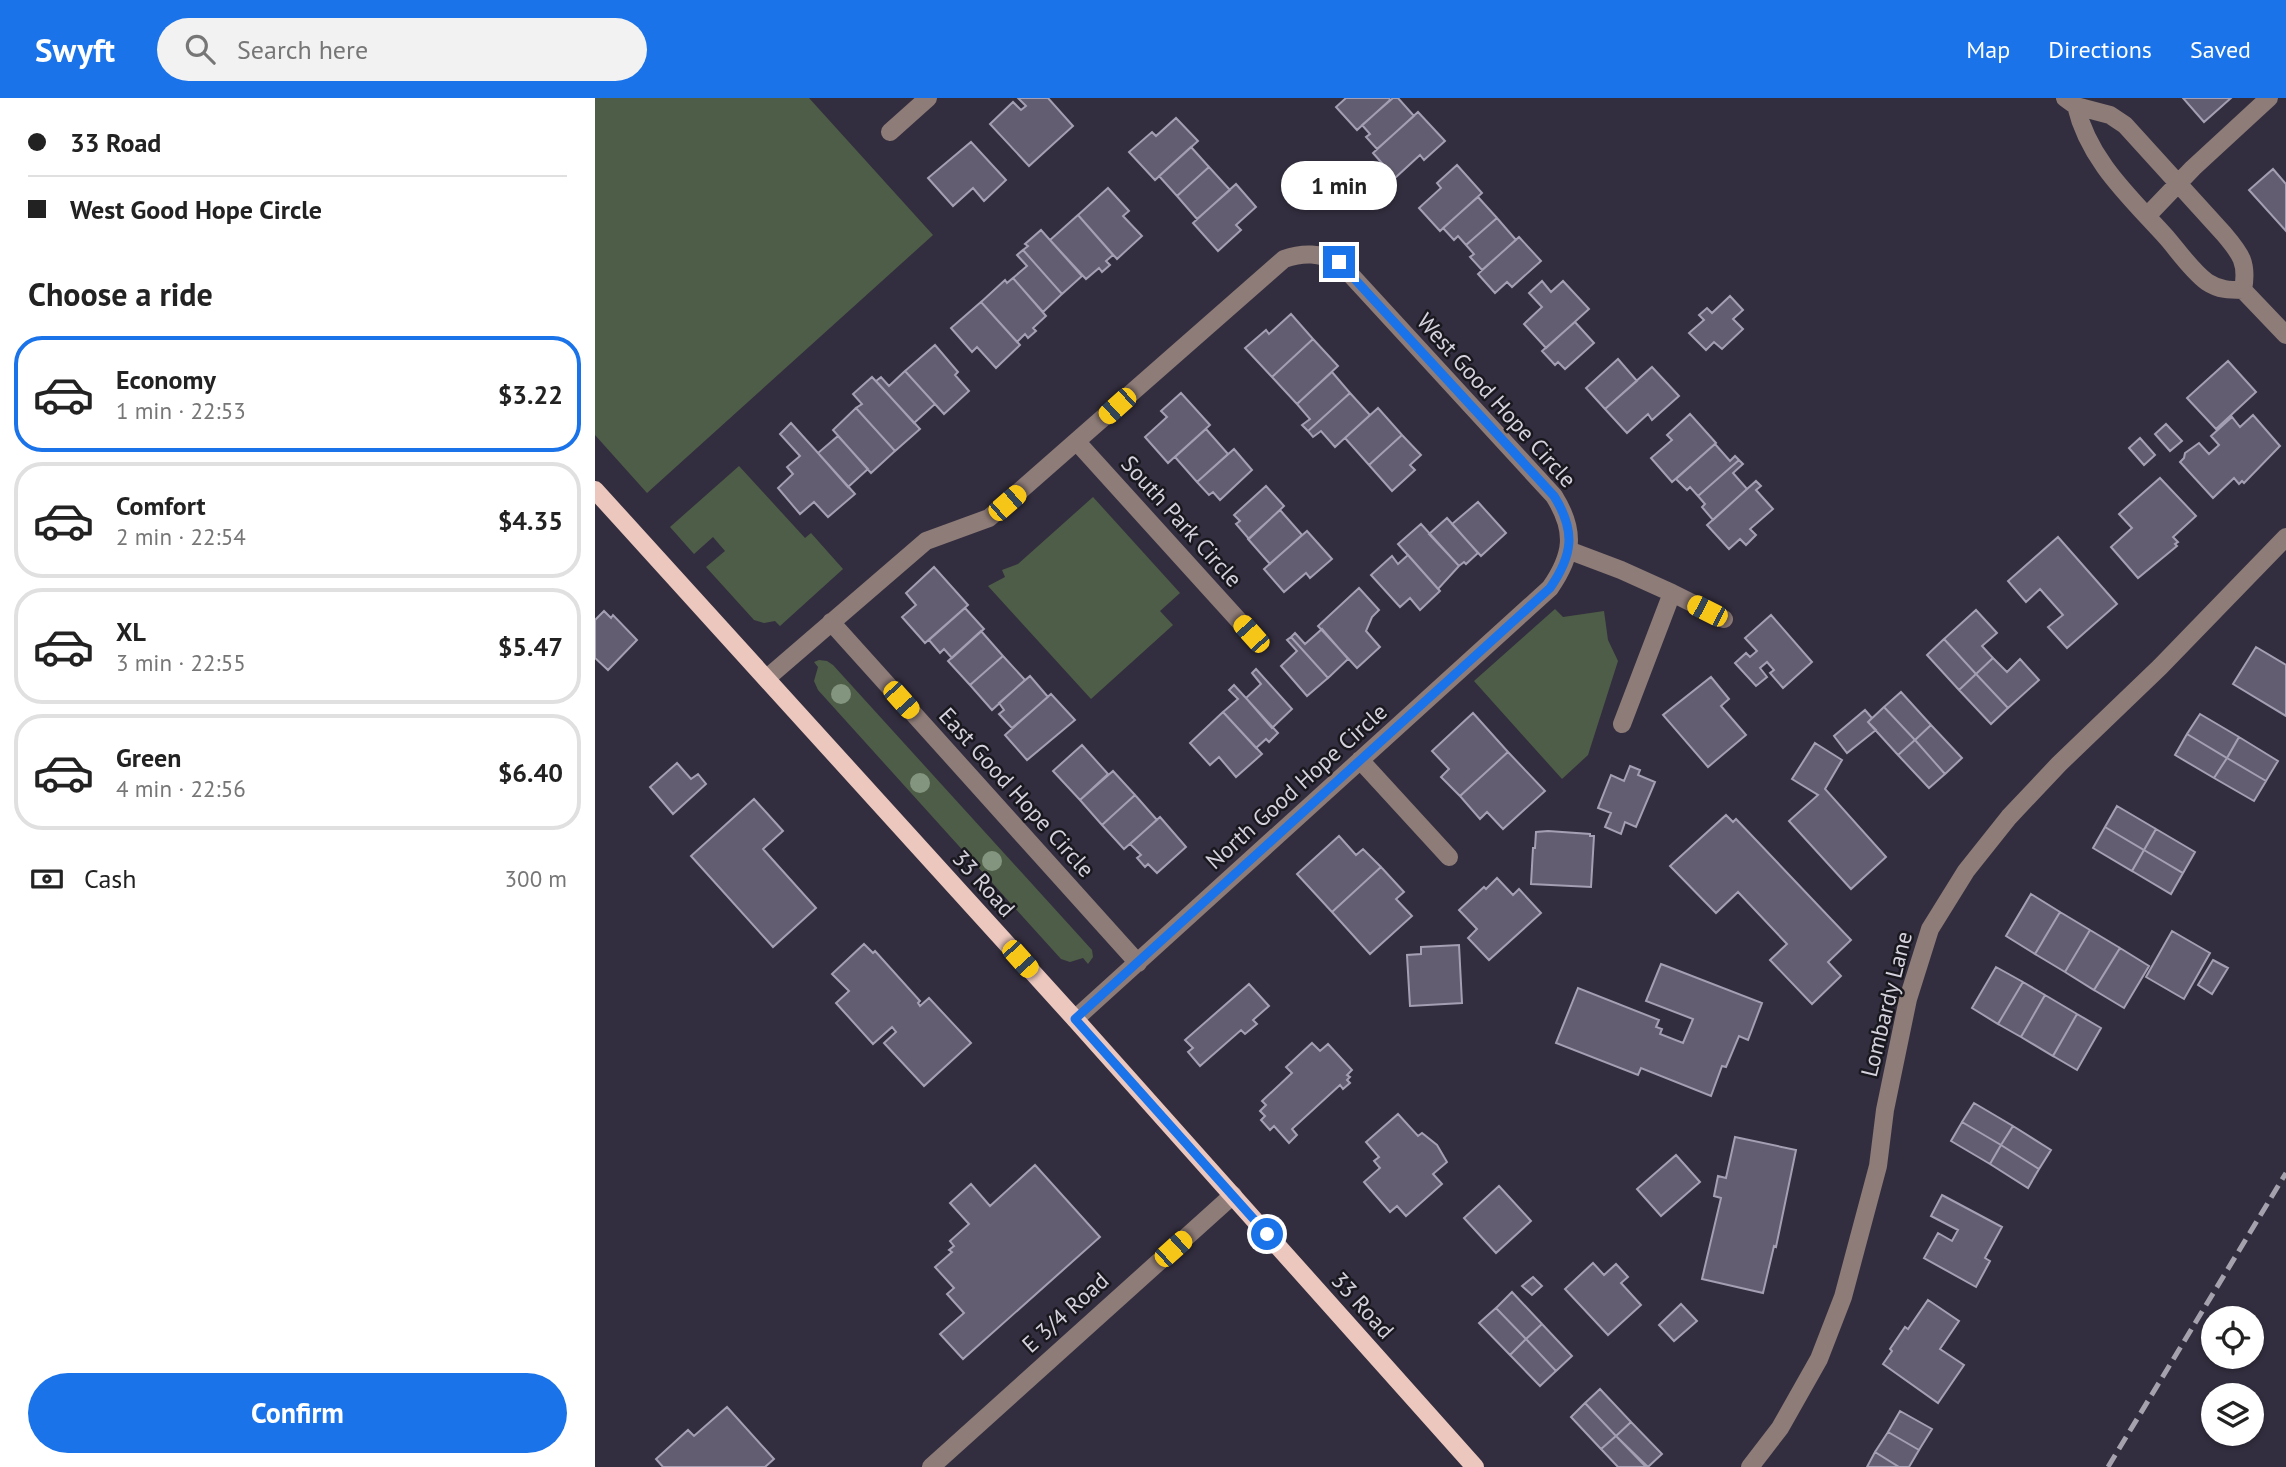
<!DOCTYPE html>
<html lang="en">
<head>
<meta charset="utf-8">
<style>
	:root { --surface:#fff; --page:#f2f2f2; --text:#222; --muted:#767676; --line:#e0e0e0; --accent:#1a73e8 }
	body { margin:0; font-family:"PT Sans",sans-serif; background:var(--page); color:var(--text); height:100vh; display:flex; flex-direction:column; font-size:26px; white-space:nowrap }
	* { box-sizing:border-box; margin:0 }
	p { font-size:23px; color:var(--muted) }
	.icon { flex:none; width:38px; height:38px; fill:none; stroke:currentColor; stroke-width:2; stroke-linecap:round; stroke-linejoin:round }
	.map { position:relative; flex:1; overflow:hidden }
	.drawer { display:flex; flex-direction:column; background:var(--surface); width:595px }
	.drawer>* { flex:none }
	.guide { display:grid; align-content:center; height:154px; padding:0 28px; background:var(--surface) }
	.tools { position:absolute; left:1606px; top:1208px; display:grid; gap:14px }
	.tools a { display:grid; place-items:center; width:63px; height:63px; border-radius:50%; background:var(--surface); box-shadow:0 2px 5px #0004; font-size:35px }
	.end { position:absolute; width:32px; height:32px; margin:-16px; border:9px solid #1a73e8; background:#fff; box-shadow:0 0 0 4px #fff }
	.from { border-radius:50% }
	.bubble { position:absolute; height:49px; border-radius:24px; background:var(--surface); box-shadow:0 2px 5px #0004; font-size:23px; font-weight:800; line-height:49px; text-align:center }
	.car { position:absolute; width:21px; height:42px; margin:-21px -10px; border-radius:9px; box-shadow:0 0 5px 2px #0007; background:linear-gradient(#f5c518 24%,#345 0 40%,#f5c518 0 76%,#345 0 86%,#f5c518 0) }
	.guide b { display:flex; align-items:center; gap:24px; height:66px; font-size:26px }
	.guide b+b { border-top:2px solid var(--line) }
	.guide i { width:18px; height:18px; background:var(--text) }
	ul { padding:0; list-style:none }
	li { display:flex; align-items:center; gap:21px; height:116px; margin:0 14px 10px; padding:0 14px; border:4px solid var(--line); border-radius:28px }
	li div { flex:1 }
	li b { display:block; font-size:26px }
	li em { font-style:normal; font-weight:800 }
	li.current { border-color:var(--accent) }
	li>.icon { width:63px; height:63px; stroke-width:1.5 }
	h2 { padding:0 28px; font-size:32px; line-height:84px }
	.pay { display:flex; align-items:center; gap:18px; height:77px; padding:0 28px; font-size:26px }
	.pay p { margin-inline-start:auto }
	.cta { display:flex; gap:14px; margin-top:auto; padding:14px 28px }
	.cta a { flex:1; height:80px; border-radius:42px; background:var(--accent); color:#fff; font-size:28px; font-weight:800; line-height:80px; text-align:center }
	header { display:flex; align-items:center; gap:42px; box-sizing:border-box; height:98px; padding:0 35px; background:var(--accent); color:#fff }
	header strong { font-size:33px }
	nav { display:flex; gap:38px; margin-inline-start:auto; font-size:24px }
	.search { width:490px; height:63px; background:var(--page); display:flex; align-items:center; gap:18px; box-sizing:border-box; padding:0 24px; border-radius:38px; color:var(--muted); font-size:26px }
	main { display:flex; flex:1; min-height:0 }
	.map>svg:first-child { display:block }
	.green { fill:#4e5d47 }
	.building { fill:#625d70; stroke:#a49fb3; stroke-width:2 }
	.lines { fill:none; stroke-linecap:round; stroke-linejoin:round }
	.minor { stroke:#8e7c78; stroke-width:18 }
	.major { stroke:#ebc7be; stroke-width:18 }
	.rail { stroke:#a5a2ae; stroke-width:5; stroke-dasharray:14 7; stroke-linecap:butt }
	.tree { fill:#84957f }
	.route { stroke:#1a73e8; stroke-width:9 }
	.labels { text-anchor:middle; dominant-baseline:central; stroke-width:5; stroke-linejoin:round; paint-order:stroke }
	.street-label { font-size:23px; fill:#d5d2dd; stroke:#1a181f }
</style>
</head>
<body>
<header>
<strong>Swyft</strong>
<div class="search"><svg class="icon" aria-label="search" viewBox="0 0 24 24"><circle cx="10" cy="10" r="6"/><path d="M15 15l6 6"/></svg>Search here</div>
<nav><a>Map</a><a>Directions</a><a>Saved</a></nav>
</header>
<main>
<section class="drawer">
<div class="guide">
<b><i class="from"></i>33 Road</b>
<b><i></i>West Good Hope Circle</b>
</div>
<h2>Choose a ride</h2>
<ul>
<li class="current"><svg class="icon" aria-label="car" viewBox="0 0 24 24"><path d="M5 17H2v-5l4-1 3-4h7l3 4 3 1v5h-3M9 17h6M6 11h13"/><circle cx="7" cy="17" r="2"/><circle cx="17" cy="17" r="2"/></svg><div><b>Economy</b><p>1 min · 22:53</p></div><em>$3.22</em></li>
<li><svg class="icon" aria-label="car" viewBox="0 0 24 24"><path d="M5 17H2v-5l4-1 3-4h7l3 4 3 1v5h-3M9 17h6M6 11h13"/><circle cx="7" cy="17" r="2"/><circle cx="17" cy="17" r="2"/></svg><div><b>Comfort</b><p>2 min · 22:54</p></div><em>$4.35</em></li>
<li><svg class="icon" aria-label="car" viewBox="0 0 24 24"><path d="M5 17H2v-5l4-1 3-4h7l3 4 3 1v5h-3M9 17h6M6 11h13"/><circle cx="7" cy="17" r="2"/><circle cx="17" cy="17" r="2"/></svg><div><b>XL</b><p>3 min · 22:55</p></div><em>$5.47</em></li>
<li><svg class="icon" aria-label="car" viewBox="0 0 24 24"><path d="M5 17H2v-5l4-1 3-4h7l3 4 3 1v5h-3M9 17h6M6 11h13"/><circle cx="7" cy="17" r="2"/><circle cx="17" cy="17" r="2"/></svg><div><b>Green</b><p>4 min · 22:56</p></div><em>$6.40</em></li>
</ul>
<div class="pay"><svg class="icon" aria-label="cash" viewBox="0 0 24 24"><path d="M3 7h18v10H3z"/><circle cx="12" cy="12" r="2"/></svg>Cash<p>300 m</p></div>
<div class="cta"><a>Confirm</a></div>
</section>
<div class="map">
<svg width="1691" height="1369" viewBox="0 0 1691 1369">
	<rect width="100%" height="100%" fill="#332e3f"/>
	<path class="green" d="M0 0H214L338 137 52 395 0 337Z
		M144 368 210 440 216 435 248 471 185 528 180 523 169 525 159 522 111 469 130 453 118 439 99 456 75 429Z
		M498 399 585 495 565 513 578 527 496 601 393 488 410 479 407 472 423 466Z
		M960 511 968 519 1009 513 1013 542 1023 563 993 657 967 681 879 583Z
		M224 562 232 563 238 567 497 852 498 859 493 866 488 860 475 864 466 861 223 592 219 583 223 569 219 564Z"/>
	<path class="building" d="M423 0H453L478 28 434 68 395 26 418 4 426 12 431 8Z
		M751 0H794L795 2 762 32 741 9Z
		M798 0H803L819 18 782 51 771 39 775 36 767 27Z
		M1588 0H1636L1609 24Z
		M823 14 850 43 829 62 825 57 800 80 778 55Z
		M581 20 603 43 560 82 534 54 557 34 561 38Z
		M376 44 411 82 389 103 378 90 358 108 333 80Z
		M596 49 614 69 582 98 564 78Z
		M862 67 887 95 845 133 824 110 846 90 842 85Z
		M614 69 635 92 602 121 582 98Z
		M1678 71 1691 86V133L1654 92Z
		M641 86 661 109 641 127 646 132 623 153 598 125Z
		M513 90 534 113 528 118 547 138 522 161 483 117Z
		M883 99 902 120 871 147 863 138 859 142 848 130Z
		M483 117 518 157 511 163 515 167 507 174 504 170 491 181 455 142Z
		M902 120 921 142 887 172 875 159 879 156 871 147Z
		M446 132 487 178 467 196 428 152 433 148 430 146Z
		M924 139 946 163 917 189 912 184 900 195 883 176Z
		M428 152 467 196 448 214 418 180 432 168 422 157Z
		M418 180 451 218 438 230 441 233 433 240 430 236 422 244 386 204 410 182 412 185Z
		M947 183 956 194 968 183 994 211 951 250 929 226 947 209 934 195Z
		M1135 198 1148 212 1138 221 1148 231 1127 251 1119 244 1111 252 1094 235 1109 222 1104 217 1112 210 1117 215Z
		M386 204 425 247 401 270 382 249 377 254 356 230Z
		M696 216 718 241 677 279 650 250 671 232 674 236Z
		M980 224 999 245 970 271 963 264 960 267 947 253Z
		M718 241 743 268 702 306 677 279Z
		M340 247 363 274 360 277 374 293 349 316 310 273Z
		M1023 261 1042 283 1010 311 991 290Z
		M1633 263 1661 294 1621 331 1592 300Z
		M1057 269 1084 298 1057 322 1053 316 1032 335 1010 311Z
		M310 273 340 306 319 325 281 283 286 279 294 288Z
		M737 274 755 295 713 333 707 327 715 321 702 306Z
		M277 279 325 331 300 353 261 310 267 306 258 296Z
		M586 295 615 327 573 365 550 339 572 319 566 313Z
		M755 295 775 317 740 349 726 333 718 339 713 333Z
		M261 310 300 353 276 375 238 332Z
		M783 310 807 337 774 367 750 340Z
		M1095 316 1121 345 1077 384 1056 360 1077 342 1072 337Z
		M1658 317 1685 348 1649 385 1647 383 1644 386 1639 380 1618 400 1585 364 1589 360 1590 355 1604 345 1614 356 1624 347 1616 338 1637 319 1645 329Z
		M196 325 260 396 233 419 219 404 205 416 183 390 198 376 192 369 205 358 185 336Z
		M1571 326 1587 343 1575 353 1560 336Z
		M611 331 633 356 602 384 580 359Z
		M807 337 826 357 815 367 820 372 797 393 774 367Z
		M243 338 273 371 253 389 223 355Z
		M1545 340 1560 357 1549 367 1534 350Z
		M1120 346 1135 363 1140 358 1144 362 1103 398 1095 389 1092 392 1081 381Z
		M639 351 657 372 625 402 618 394 614 397 602 384Z
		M1144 362 1148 366 1138 375 1152 391 1118 422 1107 409 1110 406 1103 398Z
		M1565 380 1601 418 1578 439 1583 444 1580 446 1582 448 1543 480 1516 449 1537 430 1524 416Z
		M1161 383 1166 388 1161 392 1178 411 1155 431 1161 437 1151 447 1145 441 1134 451 1112 427Z
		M671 388 689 408 654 441 641 426 645 423 639 417Z
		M883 404 911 435 886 458 857 426Z
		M685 412 707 437 675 466 653 441Z
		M852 420 883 455 871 466 869 464 864 468 834 436Z
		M826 426 864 468 843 491 803 446Z
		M712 433 737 461 715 480 711 475 689 494 669 471Z
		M1463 439 1522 506 1472 550 1453 529 1468 517 1445 491 1431 504 1413 483Z
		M813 457 845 493 825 512 815 500 805 509 776 477 797 458 803 466Z
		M339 469 373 507 330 545 307 519 321 507 311 495Z
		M764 490 784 512 777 519 771 533 785 549 762 570 723 528Z
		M370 510 389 531 357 560 349 551 345 555 334 542Z
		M1381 512 1402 535 1387 548 1398 560 1381 576 1349 541Z
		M9 513 16 520 18 517 42 542 13 572 0 560V522Z
		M1176 517 1217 564 1188 590 1175 575 1179 572 1172 564 1165 570 1172 579 1161 588 1140 565 1151 555 1155 559 1162 553 1150 540Z
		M727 531 753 561 733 580 696 539 700 535 710 546Z
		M386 533 408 558 375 587 353 563Z
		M696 539 733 580 712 598 686 568 702 553 692 542Z
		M1349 541 1381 576 1364 592 1332 557Z
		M1661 549 1691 567V618L1638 586Z
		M408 558 430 582 397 612 375 587Z
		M1398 560 1412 574 1425 561 1444 582 1413 610 1381 576Z
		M661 571 697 611 677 630 651 600 666 586 657 575Z
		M1381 576 1413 610 1396 626 1364 592Z
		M435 578 453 599 417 630 404 616 409 612 404 605Z
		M1116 579 1134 601 1126 608 1151 637 1113 669 1068 617Z
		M639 587 683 635 674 644 671 641 661 650 628 614 643 601 634 592Z
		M1306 594 1336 627 1320 642 1289 609Z
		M456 596 480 622 432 662 410 637Z
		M1289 609 1320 642 1303 657 1273 624Z
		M1270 612 1277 620 1273 624 1281 632 1252 655 1239 638Z
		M628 614 667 656 641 679 624 659 615 667 595 645Z
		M878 615 913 654 865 698 846 679 854 671 837 653Z
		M1605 616 1644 639 1632 660 1592 636Z
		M1336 627 1367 660 1350 676 1320 642Z
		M1592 636 1632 660 1619 680 1580 657Z
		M1644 639 1683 663 1671 683 1632 660Z
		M1320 642 1350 676 1334 690 1303 657Z
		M1220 645 1247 662 1230 691 1291 759 1256 791 1194 723 1223 697 1197 681Z
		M487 647 513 676 485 702 458 673Z
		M913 654 950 693 908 731 892 714 885 721 865 698Z
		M1632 660 1671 683 1659 703 1619 680Z
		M82 665 96 681 103 676 111 686 78 716 55 689Z
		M1035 668 1045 672 1043 677 1060 684 1041 729 1030 724 1026 736 1010 729 1016 715 1003 710 1016 677 1029 683Z
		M518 673 540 697 507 727 485 702Z
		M540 697 562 722 529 751 507 727Z
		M159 701 188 733 168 751 221 810 178 849 96 758Z
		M1522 708 1561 731 1549 752 1510 729Z
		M1131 717 1138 724 1141 721 1256 842 1233 864 1246 878 1217 906 1175 862 1192 846 1143 794 1121 815 1075 768Z
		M565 719 591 749 562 775 553 766 550 769 542 760 546 757 535 746Z
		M1510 729 1549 752 1537 773 1498 750Z
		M1561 731 1600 754 1588 775 1549 752Z
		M953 733 995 736V738H999L996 789 936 786 938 750H940L941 734Z
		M744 738 761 757 768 751 786 769 737 814 702 776Z
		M1549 752 1588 775 1576 796 1537 773Z
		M786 769 809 794 801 801 817 818 775 856 737 814Z
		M902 780 918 797 924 791 946 815 894 862 873 840 882 831 864 812 889 789 891 791Z
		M1436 796 1465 814 1440 856 1411 838Z
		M1465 814 1495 832 1470 874 1440 856Z
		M1495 832 1525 850 1499 892 1470 874Z
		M1577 833 1615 855 1589 901 1551 879Z
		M269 846 278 855 280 853 325 903 323 905 325 908 334 900 376 945 329 988 289 945 301 934 297 929 278 946 241 905 254 893 237 876Z
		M864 847 867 905 815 908 812 857 826 856V849Z
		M1525 850 1554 868 1529 910 1499 892Z
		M1618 862 1633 870 1617 896 1603 887Z
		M1066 866 1167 905 1153 942 1144 938 1131 969 1127 968 1116 998 1046 970 1043 977 961 945 983 890 1064 922 1061 929 1067 931 1065 936 1088 945 1098 921 1051 903Z
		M1401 869 1428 884 1403 926 1377 910Z
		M1428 884 1450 897 1426 939 1403 926Z
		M654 886 674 908 658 922 662 926 650 936 646 932 605 968 593 954 598 950 590 942Z
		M1450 897 1482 916 1458 958 1426 939Z
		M1482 916 1506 930 1482 972 1458 958Z
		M717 945 725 953 733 946 757 972 752 977 755 979 752 982 755 985 748 991 745 987 697 1031 702 1037 694 1045 679 1028 675 1032 666 1022 670 1018 665 1013 671 1007 667 1003 697 975 691 969Z
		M1379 1005 1418 1028 1406 1047 1367 1024Z
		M803 1016 823 1038 827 1035 842 1047 852 1064 838 1076 847 1086 811 1118 802 1108 795 1114 769 1084 785 1070 779 1063 784 1059 771 1044Z
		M1367 1024 1406 1047 1395 1066 1356 1043Z
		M1418 1028 1456 1052 1444 1071 1406 1047Z
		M1140 1039 1201 1052 1181 1149 1179 1148 1168 1195 1107 1181 1126 1100 1119 1098 1123 1078 1131 1080Z
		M1406 1047 1444 1071 1433 1090 1395 1066Z
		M1081 1057 1105 1084 1066 1118 1042 1091Z
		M440 1067 505 1139 368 1261 345 1236 369 1215 352 1196 359 1190 340 1169 357 1154 354 1152 359 1148 355 1143 374 1126 355 1105 376 1086 395 1108Z
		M904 1088 936 1123 901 1155 869 1120Z
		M1347 1097 1407 1129 1390 1160 1395 1163 1381 1189 1329 1160 1343 1135 1357 1143 1363 1132 1336 1118Z
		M998 1165 1009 1177 1021 1166 1033 1179 1026 1185 1046 1207 1013 1237 970 1191Z
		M938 1179 947 1188 937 1197 927 1188Z
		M917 1194 947 1226 931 1241 901 1210Z
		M1333 1202 1364 1223 1345 1251 1369 1267 1343 1305 1288 1266 1297 1253 1295 1251 1310 1229 1313 1231Z
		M1086 1206 1102 1223 1079 1243 1064 1227Z
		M901 1210 931 1241 915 1257 884 1225Z
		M947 1226 977 1258 961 1273 931 1241Z
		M931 1241 961 1273 945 1288 915 1257Z
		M1005 1291 1036 1324 1021 1338 990 1305Z
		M990 1305 1021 1338 1006 1351 976 1319Z
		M132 1309 179 1361 170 1369H68L61 1361 93 1332 99 1338Z
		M1305 1313 1337 1331 1324 1352 1293 1334Z
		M1036 1324 1067 1356 1053 1369 1021 1338Z
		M1293 1334 1324 1352 1314 1369H1304L1280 1354Z
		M1021 1338 1051 1369H1023L1006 1351Z
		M1280 1354 1304 1369H1272Z"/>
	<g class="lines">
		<path class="minor" d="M1470 0 1481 8C1494 63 1535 99 1572 140 1584 154 1597 173 1612 184 1624 192 1635 192 1648 192L1691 237
			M1481 8 1515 17 1530 27 1629 136C1646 156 1653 165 1648 192
			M295 34 333 0
			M1552 118 1598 70 1674 0
			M482 344 656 536
			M973 452 1026 472 1077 495 1027 626
			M1077 495 1129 521
			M236 524 543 865
			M172 580 331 443 394 420 689 161C709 154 724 155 744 164L959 398C981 433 978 457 955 490L480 921
			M765 662 854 759
			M336 1369 638 1097
			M1155 1369 1185 1330 1224 1261 1248 1199 1283 1068 1290 1012 1313 901 1335 831 1371 773 1414 719 1464 666 1565 569 1691 439"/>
		<path class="major" d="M0 392 480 921 880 1369"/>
		<path class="rail" d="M1513 1369 1691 1075"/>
	</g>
	<g class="tree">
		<circle cx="246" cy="596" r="10"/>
		<circle cx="325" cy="685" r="10"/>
		<circle cx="397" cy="763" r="10"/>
	</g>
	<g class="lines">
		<path class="route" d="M672 1136 480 921 955 490C978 457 981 433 959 398L744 164"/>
	</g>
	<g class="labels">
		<g class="street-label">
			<text transform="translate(902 302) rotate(48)">West Good Hope Circle</text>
			<text transform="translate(587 423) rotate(48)">South Park Circle</text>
			<text transform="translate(701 688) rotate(-42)">North Good Hope Circle</text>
			<text transform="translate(422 694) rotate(48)">East Good Hope Circle</text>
			<text transform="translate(389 785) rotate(48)">33 Road</text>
			<text transform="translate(1291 906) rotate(-76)">Lombardy Lane</text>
			<text transform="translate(768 1207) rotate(48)">33 Road</text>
			<text transform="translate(470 1214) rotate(-42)">E 3/4 Road</text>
		</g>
	</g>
</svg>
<div class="tools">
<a><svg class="icon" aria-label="locate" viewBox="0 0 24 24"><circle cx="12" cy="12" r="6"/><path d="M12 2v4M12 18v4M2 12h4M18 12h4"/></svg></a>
<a><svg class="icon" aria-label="layers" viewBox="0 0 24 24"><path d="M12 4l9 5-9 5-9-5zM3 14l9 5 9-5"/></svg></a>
</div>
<i class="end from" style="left:672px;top:1136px"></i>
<i class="end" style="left:744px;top:164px"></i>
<div class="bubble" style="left:686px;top:63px;width:116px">1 min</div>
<i class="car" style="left:522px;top:308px;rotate:228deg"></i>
<i class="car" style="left:412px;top:405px;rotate:49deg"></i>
<i class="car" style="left:1112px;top:513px;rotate:297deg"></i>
<i class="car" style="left:656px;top:536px;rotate:318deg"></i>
<i class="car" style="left:306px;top:602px;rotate:138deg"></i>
<i class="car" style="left:425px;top:861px;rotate:138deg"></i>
<i class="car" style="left:578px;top:1151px;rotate:48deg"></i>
</div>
</main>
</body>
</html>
